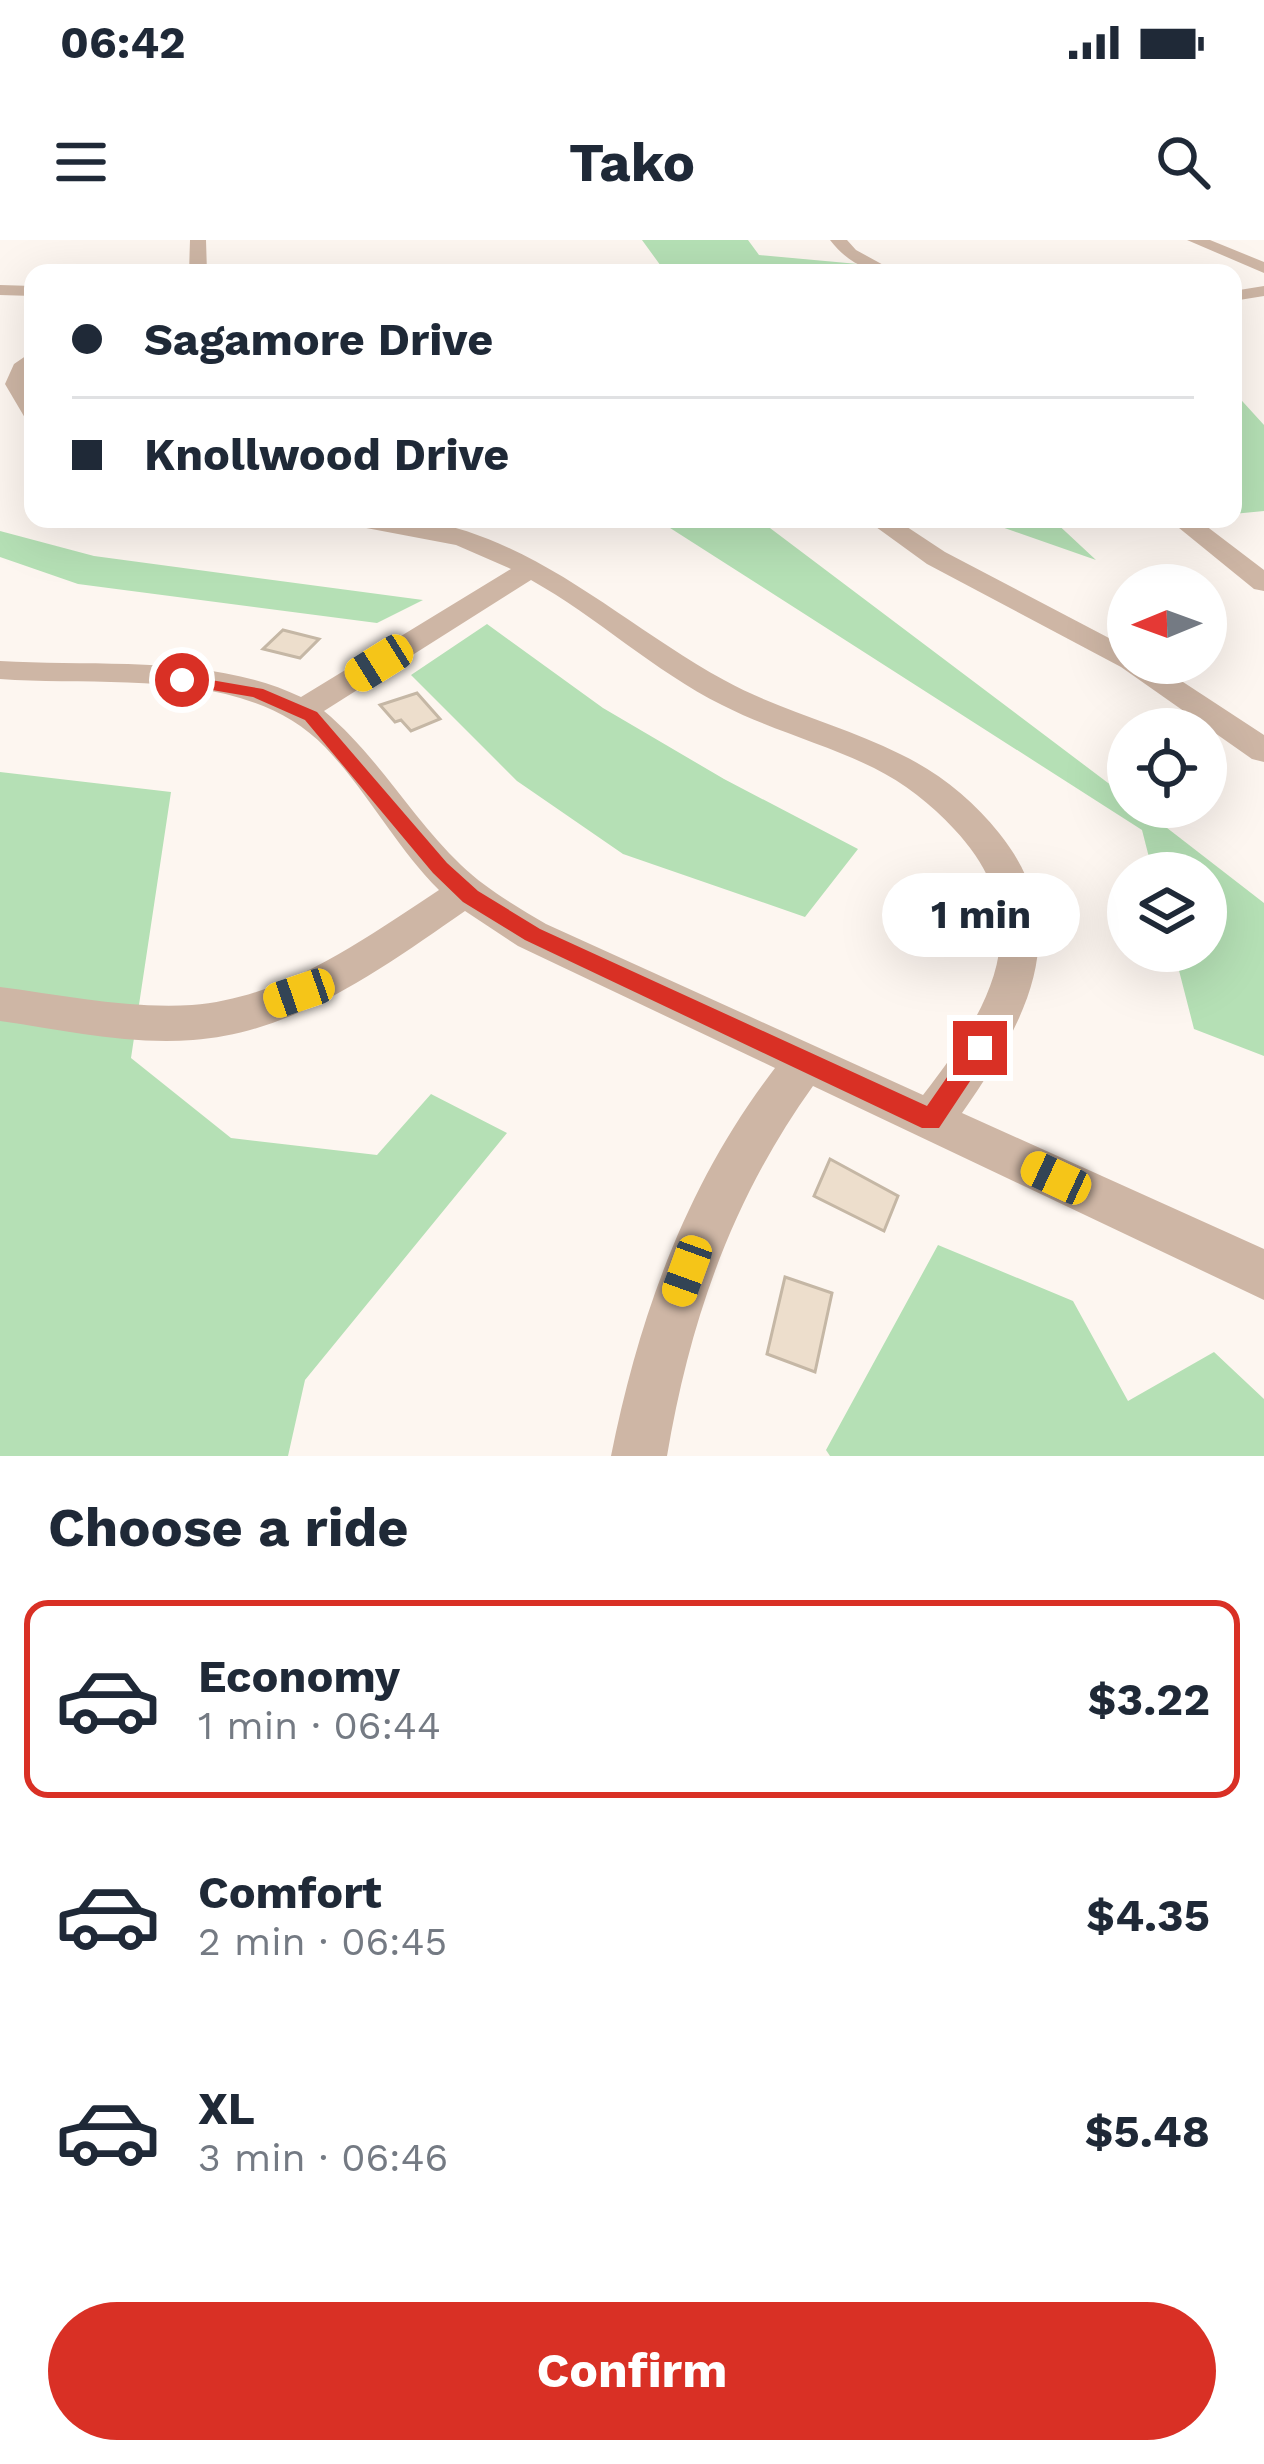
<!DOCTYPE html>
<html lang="en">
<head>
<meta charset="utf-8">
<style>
	:root { --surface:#fff; --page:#f6f6f7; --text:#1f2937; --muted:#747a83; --line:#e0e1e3; --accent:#d93025 }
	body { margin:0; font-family:"Work Sans",sans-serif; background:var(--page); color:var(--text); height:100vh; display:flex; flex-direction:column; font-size:45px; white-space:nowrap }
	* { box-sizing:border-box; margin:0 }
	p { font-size:39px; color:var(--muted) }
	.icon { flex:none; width:66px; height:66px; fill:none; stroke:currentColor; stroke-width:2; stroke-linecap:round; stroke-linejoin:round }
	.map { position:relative; height:1216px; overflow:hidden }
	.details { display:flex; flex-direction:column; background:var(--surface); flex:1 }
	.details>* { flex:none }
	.top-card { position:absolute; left:24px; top:24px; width:1218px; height:264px; border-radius:24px; box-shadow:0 12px 48px #0002; display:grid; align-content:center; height:264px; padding:0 48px; background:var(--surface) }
	.needle { width:78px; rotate:269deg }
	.tools { position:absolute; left:1107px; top:324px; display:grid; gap:24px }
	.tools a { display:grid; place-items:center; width:120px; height:120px; border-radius:50%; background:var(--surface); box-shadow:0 12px 48px #0002; font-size:60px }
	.end { position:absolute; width:54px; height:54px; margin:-27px; border:15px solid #d93025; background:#fff; box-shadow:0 0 0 6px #fff }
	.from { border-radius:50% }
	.bubble { position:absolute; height:84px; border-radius:42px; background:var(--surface); box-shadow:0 12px 48px #0002; font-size:39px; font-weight:700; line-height:84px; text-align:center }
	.car { position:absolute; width:36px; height:72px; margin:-36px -18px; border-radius:15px; box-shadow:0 0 9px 3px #0007; background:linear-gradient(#f5c518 24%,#345 0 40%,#f5c518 0 76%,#345 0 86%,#f5c518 0) }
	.top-card b { display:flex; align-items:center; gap:42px; height:114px; font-size:45px }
	.top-card b+b { border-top:3px solid var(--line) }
	.top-card i { width:30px; height:30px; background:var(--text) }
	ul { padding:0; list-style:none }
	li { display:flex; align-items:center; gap:36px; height:198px; margin:0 24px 18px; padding:0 24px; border:6px solid transparent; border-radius:24px }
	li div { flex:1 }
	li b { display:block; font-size:45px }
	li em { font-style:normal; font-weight:700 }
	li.current { border-color:var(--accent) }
	li>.icon { width:108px; height:108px; stroke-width:1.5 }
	h2 { padding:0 48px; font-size:54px; line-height:144px }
	.cta { display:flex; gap:24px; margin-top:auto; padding:24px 48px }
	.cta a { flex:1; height:138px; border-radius:72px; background:var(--accent); color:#fff; font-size:48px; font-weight:700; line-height:138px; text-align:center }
	.status { display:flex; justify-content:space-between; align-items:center; height:84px; padding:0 60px; background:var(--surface); direction:ltr }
	.status svg { height:33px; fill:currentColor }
	header { display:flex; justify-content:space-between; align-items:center; height:156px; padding:0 48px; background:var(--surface); font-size:54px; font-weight:700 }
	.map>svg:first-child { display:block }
	.green { fill:#b5e0b5 }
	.building { fill:#eddecc; stroke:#c5b7a5; stroke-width:3 }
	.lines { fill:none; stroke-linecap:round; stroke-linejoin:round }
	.minor { fill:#ceb6a5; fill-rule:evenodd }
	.route { fill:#d93025 }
</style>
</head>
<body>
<div class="status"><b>06:42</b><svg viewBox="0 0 49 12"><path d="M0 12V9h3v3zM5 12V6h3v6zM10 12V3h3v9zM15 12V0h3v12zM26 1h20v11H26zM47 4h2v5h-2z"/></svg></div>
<header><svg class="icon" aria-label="menu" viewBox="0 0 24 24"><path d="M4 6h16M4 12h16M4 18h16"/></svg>Tako<svg class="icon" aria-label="search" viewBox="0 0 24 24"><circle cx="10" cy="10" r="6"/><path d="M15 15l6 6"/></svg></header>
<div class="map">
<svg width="1264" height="1216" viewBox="0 0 1264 1216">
	<rect width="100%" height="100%" fill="#fdf6f0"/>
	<path class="green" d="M642 0H748L759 15 858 24 874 33H666Z
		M1233 151 1264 185V271L1233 274Z
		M656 279H758L1128 558V567H1140L1264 663V816L1194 789 1174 711H1206V633H1153L1142 590Z
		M992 279H1052L1096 320 996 285Z
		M0 291 94 316 423 360 377 383 78 344 0 317Z
		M487 384 603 468 724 539 858 609 805 677 623 614 517 541 411 435Z
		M0 532 171 552 131 818 231 898 377 915 431 854 507 893 305 1140 288 1216H0Z
		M938 1005 1073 1061 1128 1161 1214 1112 1264 1159V1216H830L826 1210Z"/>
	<path class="building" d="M283 390 319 399 300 418 263 409Z
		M417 453 440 479 411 491 401 480 395 482 380 465Z
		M830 919 898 956 884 991 814 956Z
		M785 1037 832 1053 815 1132 767 1114Z"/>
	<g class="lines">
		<path class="minor" d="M190 0H206L207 33H189Z
			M830 0H847L856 10 898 33C868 33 848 23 830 0Z
			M1187 0H1210L1264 22V33Z
			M382 28H481L490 33H373Z
			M0 45 33 46V56L0 55Z
			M1264 46V56L1233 61V51Z
			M33 111 27 144 33 155V180L25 178 5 144 14 124Z
			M348 279C372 279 398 276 421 280 539 300 622 384 724 440 780 471 843 485 900 514 938 532 973 560 999 593 1078 691 1025 783 962 873L1264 1009V1060L813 846C732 959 690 1080 667 1216H611C639 1076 687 942 775 828L518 706 465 671C384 727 295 793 193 800 128 805 64 790 0 781V747C63 755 128 769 192 765 285 758 364 699 439 650 396 607 367 551 325 507 246 425 103 447 0 439V421C97 427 211 414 301 457L511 329 456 305 361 287ZM531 340C597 377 654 431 722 465 771 490 825 504 874 528 904 543 931 564 954 589 1042 682 990 769 923 855L546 684C516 666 486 649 461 625 411 577 378 516 324 471Z
			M865 279H895L945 312 1128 408V423H1154L1264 495V522L1252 519 1121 427 927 324Z
			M1168 279H1197L1264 330V351L1254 349Z"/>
	</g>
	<path class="route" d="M182 435 263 449 317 472 447 623 478 651 540 689 927 866 972 801H989L992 808 939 888H922L525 700 463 662 433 633 305 480 253 457 177 444 174 440Z"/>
</svg>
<div class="tools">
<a><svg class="needle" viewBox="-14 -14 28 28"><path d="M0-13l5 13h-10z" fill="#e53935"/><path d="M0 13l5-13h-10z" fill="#747a83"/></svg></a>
<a><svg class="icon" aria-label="locate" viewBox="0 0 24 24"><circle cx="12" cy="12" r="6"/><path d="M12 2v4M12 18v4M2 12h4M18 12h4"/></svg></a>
<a><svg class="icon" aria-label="layers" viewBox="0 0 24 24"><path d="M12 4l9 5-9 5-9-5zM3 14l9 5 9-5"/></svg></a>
</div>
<i class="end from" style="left:182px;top:440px"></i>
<i class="end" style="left:980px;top:808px"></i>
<div class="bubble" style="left:882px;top:633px;width:198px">1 min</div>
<i class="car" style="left:379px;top:423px;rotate:238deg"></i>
<i class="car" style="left:299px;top:753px;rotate:251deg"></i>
<i class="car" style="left:1056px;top:938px;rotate:295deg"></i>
<i class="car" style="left:687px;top:1031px;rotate:200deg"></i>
<div class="top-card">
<b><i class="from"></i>Sagamore Drive</b>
<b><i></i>Knollwood Drive</b>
</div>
</div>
<section class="details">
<h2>Choose a ride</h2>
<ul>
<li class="current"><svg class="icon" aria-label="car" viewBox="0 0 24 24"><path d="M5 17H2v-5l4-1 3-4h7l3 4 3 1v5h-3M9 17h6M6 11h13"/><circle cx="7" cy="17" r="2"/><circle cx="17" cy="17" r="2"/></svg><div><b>Economy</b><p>1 min · 06:44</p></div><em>$3.22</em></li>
<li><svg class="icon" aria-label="car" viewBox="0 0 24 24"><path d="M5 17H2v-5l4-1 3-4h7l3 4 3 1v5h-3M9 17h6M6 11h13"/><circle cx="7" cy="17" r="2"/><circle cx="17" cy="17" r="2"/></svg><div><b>Comfort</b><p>2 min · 06:45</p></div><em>$4.35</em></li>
<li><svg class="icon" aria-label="car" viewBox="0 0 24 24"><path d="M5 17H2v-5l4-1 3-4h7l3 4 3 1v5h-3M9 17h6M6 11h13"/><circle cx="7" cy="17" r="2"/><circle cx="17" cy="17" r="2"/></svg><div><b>XL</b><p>3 min · 06:46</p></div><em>$5.48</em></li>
</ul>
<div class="cta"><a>Confirm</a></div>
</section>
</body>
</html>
